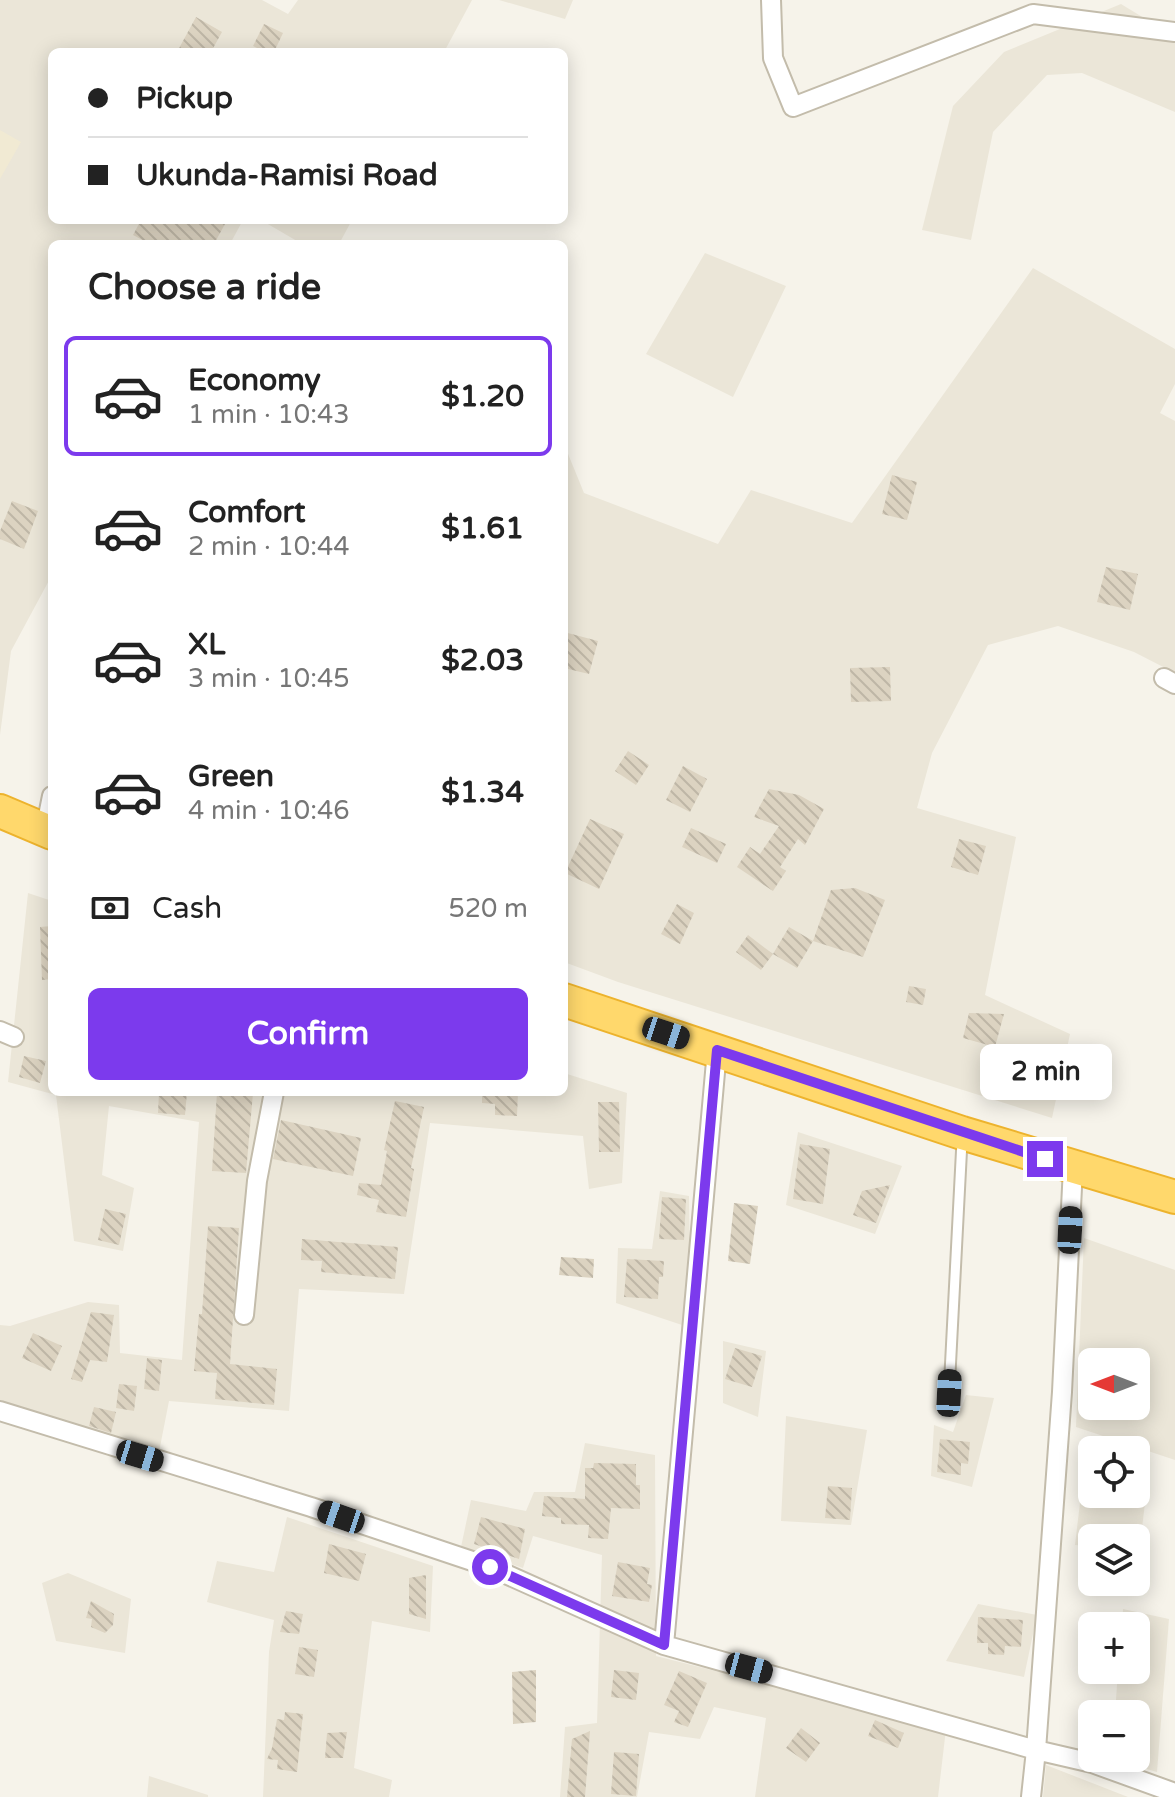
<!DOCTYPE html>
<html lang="en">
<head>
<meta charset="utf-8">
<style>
	:root { --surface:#fff; --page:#f2f2f2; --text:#222; --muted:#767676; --line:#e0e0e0; --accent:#7c3aed }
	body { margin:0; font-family:"Varela Round",sans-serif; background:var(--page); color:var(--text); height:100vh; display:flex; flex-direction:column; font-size:30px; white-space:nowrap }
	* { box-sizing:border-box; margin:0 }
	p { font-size:26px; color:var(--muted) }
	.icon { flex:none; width:44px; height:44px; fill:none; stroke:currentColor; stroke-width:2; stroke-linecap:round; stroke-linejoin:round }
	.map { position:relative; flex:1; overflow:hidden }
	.drawer { position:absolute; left:48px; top:240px; width:520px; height:856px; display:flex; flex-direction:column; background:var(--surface); border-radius:12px; box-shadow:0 4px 20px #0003 }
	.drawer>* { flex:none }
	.guide { position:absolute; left:48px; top:48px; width:520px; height:176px; border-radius:12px; box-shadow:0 4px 20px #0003; display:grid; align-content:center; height:176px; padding:0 40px; background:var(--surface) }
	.needle { width:52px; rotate:270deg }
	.tools { position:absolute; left:1078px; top:1348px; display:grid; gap:16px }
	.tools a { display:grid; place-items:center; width:72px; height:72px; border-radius:12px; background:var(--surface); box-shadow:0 4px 20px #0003; font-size:40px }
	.end { position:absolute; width:36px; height:36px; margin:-18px; border:10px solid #7c3aed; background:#fff; box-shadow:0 0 0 4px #fff }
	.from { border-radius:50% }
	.bubble { position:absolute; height:56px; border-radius:12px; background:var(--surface); box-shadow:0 4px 20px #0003; font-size:26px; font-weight:700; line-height:56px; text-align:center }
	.car { position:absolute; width:24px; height:48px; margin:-24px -12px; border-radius:10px; box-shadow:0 0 6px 2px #0007; background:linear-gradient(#222 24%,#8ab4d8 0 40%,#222 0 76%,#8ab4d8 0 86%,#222 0) }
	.guide b { display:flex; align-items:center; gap:28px; height:76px; font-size:30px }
	.guide b+b { border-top:2px solid var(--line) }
	.guide i { width:20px; height:20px; background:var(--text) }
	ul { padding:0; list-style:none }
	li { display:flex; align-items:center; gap:24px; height:120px; margin:0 16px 12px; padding:0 24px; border:4px solid transparent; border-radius:12px }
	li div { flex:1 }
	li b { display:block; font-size:30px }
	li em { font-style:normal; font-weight:700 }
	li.selected { border-color:var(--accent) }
	li>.icon { width:72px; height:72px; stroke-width:1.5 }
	h2 { padding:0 40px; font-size:36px; line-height:96px }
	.pay { display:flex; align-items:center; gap:20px; height:88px; padding:0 40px; font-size:30px }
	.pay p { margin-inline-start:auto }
	.action { display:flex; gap:16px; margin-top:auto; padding:16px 40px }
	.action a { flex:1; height:92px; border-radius:12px; background:var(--accent); color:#fff; font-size:32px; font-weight:700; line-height:92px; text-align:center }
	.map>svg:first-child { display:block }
	.residential { fill:#ebe6d8; fill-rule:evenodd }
	.education { fill:#f1ead3 }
	.building { fill:url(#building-back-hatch) }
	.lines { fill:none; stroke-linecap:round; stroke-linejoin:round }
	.lane-casing { stroke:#c3bcab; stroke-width:13 }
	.street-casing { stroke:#c3bcab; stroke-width:22 }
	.highway-casing { stroke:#edb32d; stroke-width:36 }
	.lane { stroke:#fff; stroke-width:9 }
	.street { stroke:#fff; stroke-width:18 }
	.highway { stroke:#ffd86c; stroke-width:32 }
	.route { stroke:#7c3aed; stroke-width:10 }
</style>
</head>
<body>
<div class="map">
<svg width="1175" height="1797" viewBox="0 0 1175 1797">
	<defs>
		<pattern id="building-back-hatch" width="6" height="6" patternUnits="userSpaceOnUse" patternTransform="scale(2)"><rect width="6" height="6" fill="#dcd3c1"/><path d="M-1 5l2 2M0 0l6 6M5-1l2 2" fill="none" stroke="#beb6a6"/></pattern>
	</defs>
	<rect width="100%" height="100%" fill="#f6f3ea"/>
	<path class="residential" d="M0 0H262L288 14 298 0H472L444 52H52V220H243L230 244H52V575L11 651 0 735Z
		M499 0H573L565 19Z
		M1121 4 1175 37V112L1082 73 1047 75 993 132 971 240 922 230 953 106 1004 52Z
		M261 220H352L339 244H302Z
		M705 253 786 286 733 397 646 354Z
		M1033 268 1175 349V384L1160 413 1175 421V673L1134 652 1058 626 988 645 932 753 917 808 1016 837 985 995 1070 1034 1052 1118 618 982 564 962V444L584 493 718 544 751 490 852 523Z
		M28 893 52 901V1092H564V1073L627 1093 622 1183 589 1189 583 1136 430 1123 404 1294 299 1289 289 1411 169 1401 158 1457 0 1409V1325L10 1326 88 1302 119 1305 120 1353 182 1360 199 1122 109 1106 102 1175 134 1188 123 1251 74 1241 56 1095 8 1082Z
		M798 1132 902 1166 875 1234 786 1205Z
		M660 1191 689 1196 691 1328 616 1303 618 1248 652 1249Z
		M1084 1238 1175 1270V1460L1076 1427ZM1092 1362H1136V1406H1092Z
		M723 1341 766 1351 758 1417 723 1403Z
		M966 1395 994 1398 972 1487 931 1476 934 1425 953 1432Z
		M786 1416 867 1430 851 1525 781 1521Z
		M585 1443 655 1455 656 1656 946 1729 938 1797H755L766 1718 714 1707 700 1739 649 1732 637 1797H560L565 1727 597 1723 602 1555 533 1536 523 1568 461 1547 471 1500 526 1511 534 1492H575Z
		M1082 1486 1092 1489V1494H1111L1145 1503 1139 1553H1136V1538H1092V1547L1075 1545Z
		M287 1517 433 1566 430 1632 372 1621 354 1768 392 1780 389 1797H263L269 1652 274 1620 207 1602 217 1561 274 1572Z
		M68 1573 131 1599 125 1653 56 1641 42 1583Z
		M978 1604 1037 1615 1024 1677 946 1661Z
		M1123 1609 1169 1619 1157 1772 1111 1759 1136 1758V1714H1115L1118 1670H1136V1626H1122Z
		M1046 1765 1128 1797H1043Z
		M149 1776 208 1795V1797H147Z"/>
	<path class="education" d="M0 130 21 142 0 179Z"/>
	<path class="building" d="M196 17 222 32 211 52H177Z
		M264 24 283 33 274 52H265L253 46Z
		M141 220H217L225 224 214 244H150L133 235Z
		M892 475 917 482 907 520 882 514Z
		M12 501 38 511 24 549 0 539V531Z
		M1106 567 1138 574 1130 610 1097 602Z
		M564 632 598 641 589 674 564 668Z
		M890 667 891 701 851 702 850 668Z
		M628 751 649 765 636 785 615 771Z
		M683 766 707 779 690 812 666 800Z
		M769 789 799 795 824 809 805 845 798 839 780 867 786 871 773 891 737 867 750 847 760 854 779 826 754 817Z
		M590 819 624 834 599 889 565 873Z
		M691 828 726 844 717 863 682 847Z
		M959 839 986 846 978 875 951 867Z
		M855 888 885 900 863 957 813 941 831 890Z
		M677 904 694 913 680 944 661 934Z
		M52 926V979L42 980 40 927Z
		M789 927 813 941 797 968 773 954Z
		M748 935 773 954 761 970 736 952Z
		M909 986 926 989 923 1005 906 1002Z
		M969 1013 1004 1014 995 1047 963 1038Z
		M24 1056 46 1061 40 1083 19 1077Z
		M159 1092H187L185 1115 158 1113Z
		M217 1092 253 1093 246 1173 212 1171Z
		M482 1092H518L517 1116 495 1115V1104L482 1103Z
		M395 1101 424 1107 411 1168 414 1169 406 1217 376 1212 379 1200 357 1195 359 1183 381 1185 387 1151 384 1150Z
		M598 1102H619L620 1152H599Z
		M281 1120 361 1138 353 1176 273 1159Z
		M800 1144 830 1149 823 1204 793 1199Z
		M890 1185 876 1223 853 1215 862 1191Z
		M662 1197 686 1199 684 1240 659 1239Z
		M734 1203 758 1206 750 1264 728 1261Z
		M105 1209 126 1214 119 1245 98 1240Z
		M208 1226 239 1228 230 1364 277 1369 274 1405 215 1399 217 1373 194 1371 199 1314H202Z
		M302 1239 398 1247 395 1279 321 1272 322 1261 301 1260Z
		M561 1257 594 1259 593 1278 559 1275Z
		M627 1259 664 1261 663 1277H659L658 1299 624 1297Z
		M91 1312 114 1315 107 1362 90 1360 82 1382 71 1379Z
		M33 1333 62 1346 51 1371 22 1358Z
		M735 1348 762 1356 752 1387 725 1379Z
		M147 1358 162 1360 159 1391 144 1389Z
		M119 1384 137 1386 134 1411 116 1408Z
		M94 1407 116 1412 111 1433 89 1426Z
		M940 1439 970 1442 968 1464 961 1463V1475L937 1472Z
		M594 1463 636 1464V1485H640V1509L611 1508 608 1539 588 1538 589 1525 561 1524V1518L542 1516 544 1496 585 1499V1468H593Z
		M828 1486 852 1488 850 1520 825 1518Z
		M481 1517 525 1529 519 1559 474 1544Z
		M329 1544 366 1554 359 1581 324 1573Z
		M618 1562 650 1568 647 1584 652 1585 649 1602 612 1596Z
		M426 1575V1619L409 1614V1578Z
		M91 1601 114 1614 113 1625 105 1633 91 1627 92 1619 86 1618Z
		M286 1611 303 1614 299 1634 280 1632Z
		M978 1617 1023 1620 1021 1647 1005 1646 1004 1655 988 1654V1643H977Z
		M299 1647 318 1650 314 1677 295 1674Z
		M536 1670V1722L513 1724 512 1672Z
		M614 1670 639 1673 636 1700 611 1697Z
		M679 1671 707 1683 688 1727 674 1722 679 1711 664 1705Z
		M285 1712 303 1714 297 1772 277 1769 278 1760 267 1759 272 1748 277 1719 284 1720Z
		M875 1720 904 1733 898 1748 868 1736Z
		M801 1728 820 1743 806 1762 786 1748Z
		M590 1731 585 1797H567L572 1739Z
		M347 1732 343 1758H325L327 1733Z
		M614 1752 639 1754 636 1796 611 1794Z"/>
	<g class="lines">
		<g class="lane-casing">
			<path id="lane" d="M949 1393 962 1141"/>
		</g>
		<g class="street-casing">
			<path id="street" d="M771 0 773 58 793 107 1033 14 1175 32
				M1164 678 1175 684
				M45 831 52 796
				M0 1031 14 1037
				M1073 1167 1062 1392 1036 1750 1092 1763 1175 1793
				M244 1315 257 1181 274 1092
				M0 1411 311 1507 490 1567 664 1645 1036 1750 1031 1797
				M664 1645 717 1050"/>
		</g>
		<g class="highway-casing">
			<path id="highway" d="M0 811 52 833
				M564 1000 962 1133 1175 1197"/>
		</g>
		<use href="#lane" class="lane"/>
		<use href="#street" class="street"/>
		<use href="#highway" class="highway"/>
	</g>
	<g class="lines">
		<path class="route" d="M490 1567 664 1645 717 1050 1045 1159"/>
	</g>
</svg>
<div class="tools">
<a><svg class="needle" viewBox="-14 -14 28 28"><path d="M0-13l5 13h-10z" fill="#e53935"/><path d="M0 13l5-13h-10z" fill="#767676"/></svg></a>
<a><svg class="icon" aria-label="locate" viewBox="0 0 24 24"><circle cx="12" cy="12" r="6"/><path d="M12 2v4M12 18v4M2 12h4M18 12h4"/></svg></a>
<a><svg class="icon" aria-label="layers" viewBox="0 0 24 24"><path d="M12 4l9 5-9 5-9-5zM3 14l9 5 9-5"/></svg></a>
<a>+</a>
<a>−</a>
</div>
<i class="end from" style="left:490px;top:1567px"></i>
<i class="end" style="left:1045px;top:1159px"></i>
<div class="bubble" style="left:980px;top:1044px;width:132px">2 min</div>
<i class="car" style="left:666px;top:1033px;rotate:108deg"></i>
<i class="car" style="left:1070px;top:1230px;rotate:3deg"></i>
<i class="car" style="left:949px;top:1393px;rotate:3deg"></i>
<i class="car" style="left:140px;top:1456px;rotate:107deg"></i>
<i class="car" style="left:341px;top:1517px;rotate:289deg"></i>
<i class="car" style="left:749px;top:1668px;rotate:105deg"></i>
<div class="guide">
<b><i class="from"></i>Pickup</b>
<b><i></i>Ukunda-Ramisi Road</b>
</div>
<section class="drawer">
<h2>Choose a ride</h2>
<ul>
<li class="selected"><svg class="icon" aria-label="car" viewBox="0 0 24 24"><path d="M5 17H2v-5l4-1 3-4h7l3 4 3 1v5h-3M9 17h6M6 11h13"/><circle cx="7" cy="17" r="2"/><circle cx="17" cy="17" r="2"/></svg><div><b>Economy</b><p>1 min · 10:43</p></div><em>$1.20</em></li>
<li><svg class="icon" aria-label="car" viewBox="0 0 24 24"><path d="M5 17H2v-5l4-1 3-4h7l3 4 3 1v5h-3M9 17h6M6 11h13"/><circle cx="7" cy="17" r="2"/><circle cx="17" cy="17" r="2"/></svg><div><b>Comfort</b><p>2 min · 10:44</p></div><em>$1.61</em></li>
<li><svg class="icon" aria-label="car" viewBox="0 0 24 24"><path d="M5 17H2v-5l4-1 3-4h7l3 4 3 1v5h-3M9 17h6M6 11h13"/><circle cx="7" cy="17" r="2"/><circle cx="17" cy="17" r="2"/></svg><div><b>XL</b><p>3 min · 10:45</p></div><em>$2.03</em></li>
<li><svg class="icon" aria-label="car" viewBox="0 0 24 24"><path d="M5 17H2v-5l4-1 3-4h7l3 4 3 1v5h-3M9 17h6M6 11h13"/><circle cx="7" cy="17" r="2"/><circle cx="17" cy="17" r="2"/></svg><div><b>Green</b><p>4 min · 10:46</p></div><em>$1.34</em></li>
</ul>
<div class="pay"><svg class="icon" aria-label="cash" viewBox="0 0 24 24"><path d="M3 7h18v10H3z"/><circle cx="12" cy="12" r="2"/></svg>Cash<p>520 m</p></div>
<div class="action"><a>Confirm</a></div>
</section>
</div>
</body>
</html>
